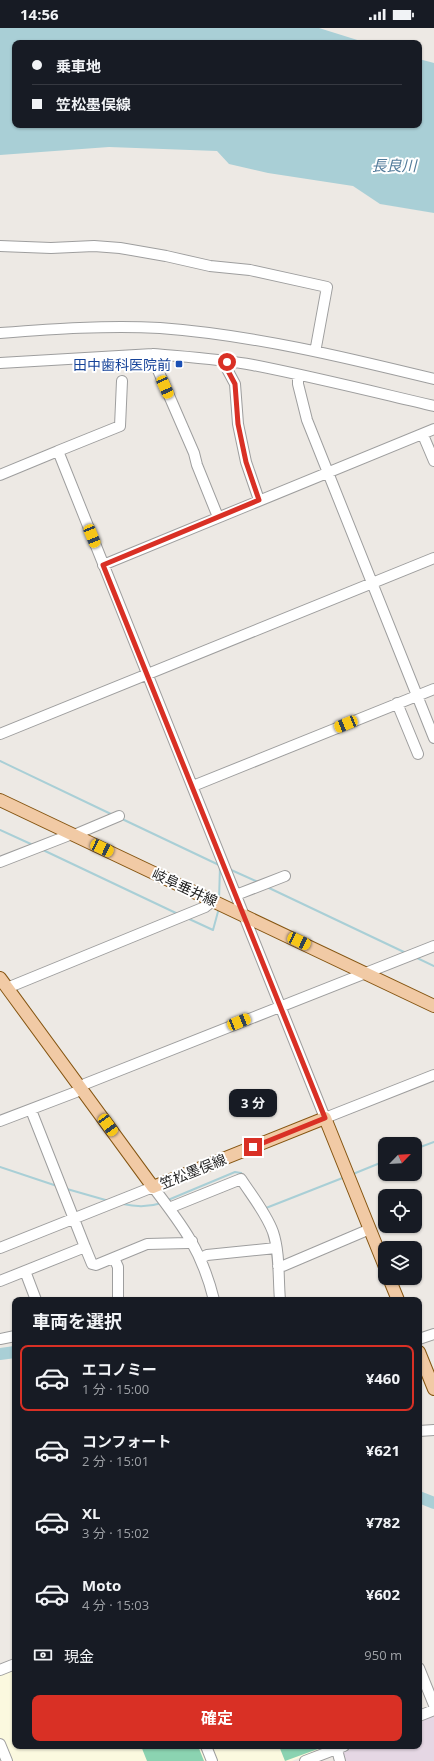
<!DOCTYPE html>
<html lang="ja">
<head>
<meta charset="utf-8">
<style>
	:root { --surface:#171b24; --page:#20242c; --text:#f1f3f6; --muted:#9ea1a6; --line:#363941; --accent:#d93025 }
	body { margin:0; font-family:"Open Sans","Noto Sans JP",sans-serif; background:var(--page); color:var(--text); height:100vh; display:flex; flex-direction:column; font-size:15px; white-space:nowrap }
	* { box-sizing:border-box; margin:0 }
	p { font-size:13px; color:var(--muted) }
	.icon { flex:none; width:22px; height:22px; fill:none; stroke:currentColor; stroke-width:2; stroke-linecap:round; stroke-linejoin:round }
	.map { position:relative; flex:1; overflow:hidden }
	.sheet { position:absolute; left:12px; top:1269px; width:410px; height:452px; display:flex; flex-direction:column; background:var(--surface); border-radius:8px; box-shadow:0 1px 3px #0004 }
	.sheet>* { flex:none }
	.banner { position:absolute; left:12px; top:12px; width:410px; height:88px; border-radius:8px; box-shadow:0 1px 3px #0004; display:grid; align-content:center; height:88px; padding:0 20px; background:var(--surface) }
	.needle { width:26px; rotate:65deg }
	.fabs { position:absolute; left:378px; top:1109px; display:grid; gap:8px }
	.fabs a { display:grid; place-items:center; width:44px; height:44px; border-radius:8px; background:var(--surface); box-shadow:0 1px 3px #0004; font-size:20px }
	.end { position:absolute; width:18px; height:18px; margin:-9px; border:5px solid #d93025; background:#fff; box-shadow:0 0 0 2px #fff }
	.from { border-radius:50% }
	.bubble { position:absolute; height:28px; border-radius:8px; background:var(--surface); box-shadow:0 1px 3px #0004; font-size:13px; font-weight:700; line-height:28px; text-align:center }
	.car { position:absolute; width:12px; height:24px; margin:-12px -6px; border-radius:5px; box-shadow:0 0 3px 1px #0007; background:linear-gradient(#f5c518 24%,#345 0 40%,#f5c518 0 76%,#345 0 86%,#f5c518 0) }
	.banner b { display:flex; align-items:center; gap:14px; height:38px; font-size:15px }
	.banner b+b { border-top:1px solid var(--line) }
	.banner i { width:10px; height:10px; background:var(--text) }
	ul { padding:0; list-style:none }
	li { display:flex; align-items:center; gap:12px; height:66px; margin:0 8px 6px; padding:0 12px; border:2px solid transparent; border-radius:8px }
	li div { flex:1 }
	li b { display:block; font-size:15px }
	li em { font-style:normal; font-weight:700 }
	li.active { border-color:var(--accent) }
	li>.icon { width:36px; height:36px; stroke-width:1.5 }
	h2 { padding:0 20px; font-size:18px; line-height:48px }
	.pay { display:flex; align-items:center; gap:10px; height:44px; padding:0 20px; font-size:15px }
	.pay p { margin-inline-start:auto }
	.button { display:flex; gap:8px; margin-top:auto; padding:8px 20px }
	.button a { flex:1; height:46px; border-radius:8px; background:var(--accent); color:#fff; font-size:16px; font-weight:700; line-height:46px; text-align:center }
	.status { display:flex; justify-content:space-between; align-items:center; height:28px; padding:0 20px; background:var(--surface); direction:ltr }
	.status svg { height:11px; fill:currentColor }
	.map>svg:first-child { display:block }
	.industrial { fill:#e5d7e4 }
	.education { fill:#fbf9df }
	.pitch { fill:#8bd3b1 }
	.water { fill:#a9cfd6 }
	.lines { fill:none; stroke-linecap:round; stroke-linejoin:round }
	.stream { stroke:#a9cfd6; stroke-width:2 }
	.river { stroke:#a9cfd6; stroke-width:12 }
	.minor-casing { stroke:#9e9e9e; stroke-width:12 }
	.major-casing { stroke:#855511; stroke-width:14 }
	.minor { stroke:#fff; stroke-width:10 }
	.major { stroke:#f1caa5; stroke-width:12 }
	.route { stroke:#d93025; stroke-width:5 }
	.transit-dot { fill:#1a4fb4; stroke:#fff; stroke-width:1.5 }
	.labels { text-anchor:middle; dominant-baseline:central; stroke-width:4; stroke-linejoin:round; paint-order:stroke }
	.transit-label { font-size:14px; fill:#164399; stroke:#fff; text-anchor:end }
	.street-label { font-size:14px; fill:#1d1d1d; stroke:#fff }
	.water-label { font-size:15px; font-style:italic; fill:#527b9a; stroke:#fff }
</style>
</head>
<body>
<div class="status"><b>14:56</b><svg viewBox="0 0 49 12"><path d="M0 12V9h3v3zM5 12V6h3v6zM10 12V3h3v9zM15 12V0h3v12zM26 1h20v11H26zM47 4h2v5h-2z"/></svg></div>
<div class="map">
<svg width="434" height="1733" viewBox="0 0 434 1733">
	<rect width="100%" height="100%" fill="#ede9e4"/>
	<path class="industrial" d="M434 1688V1733H345L343 1724 357 1718H419V1694Z"/>
	<path class="education" d="M15 1640V1718H327L292 1733H0V1646Z"/>
	<path class="pitch" d="M141 1718H198L204 1733H147Z
		M279 1718H326L285 1733Z"/>
	<path class="water" d="M0 0H319L367 15H15V97H419V31L434 35V185L380 176 353 158 268 145 229 136 217 123 109 119 0 127Z"/>
	<g class="lines">
		<path class="stream" d="M0 733 113 787
			M120 790 219 837
			M0 802 33 817
			M43 822 178 886
			M229 841 258 854
			M267 859 406 925
			M219 872 220 838
			M187 890 213 902 219 880
			M415 929 434 938
			M415 1121 434 1114
			M0 1139 57 1158
			M353 1146 385 1133
			M67 1161 109 1173
			M168 1172 235 1144 241 1145 244 1148
			M123 1176C136 1179 149 1179 162 1175
			M266 1180 345 1149"/>
		<path class="river" d="M0 1326 15 1324
			M419 1469 434 1475"/>
		<g class="minor-casing">
			<path id="minor" d="M0 218 51 220 94 218 120 220 166 228 210 238 250 242 327 259 316 319
				M0 305C53 301 107 297 160 300 253 307 344 329 434 351
				M153 326 154 333 194 425 197 437 218 489
				M227 334V341L235 356 238 396 246 434 259 472
				M0 335 153 326C186 329 220 331 253 337 314 349 374 364 434 378
				M298 347V356L307 392 434 710
				M423 407 434 433
				M58 423 120 398 122 353
				M0 447 58 423 325 1090 434 1047
				M103 537 434 401
				M397 675 418 726
				M0 706 434 530
				M193 758 434 661
				M74 807 119 788
				M0 834 72 806
				M236 867 285 848
				M7 960 205 879 214 872
				M31 1082 85 1219
				M0 1093 76 1064 85 1056 434 918
				M169 1180 241 1151C252 1168 266 1185 273 1204 280 1225 278 1250 280 1272
				M0 1220 153 1159C183 1198 202 1223 214 1272
				M114 1230 118 1239V1271
				M201 1230 207 1227 276 1220
				M278 1238H283L370 1201
				M25 1243 36 1272
				M0 1253 85 1219 92 1236 96 1237 147 1216 188 1215 192 1213
				M0 1311 15 1308
				M419 1311 434 1306
				M419 1403 434 1402
				M419 1640 434 1677
				M0 1642 15 1636
				M419 1688 434 1682
				M0 1716 7 1733
				M206 1718 212 1733
				M336 1718 340 1733
				M305 1733 344 1718"/>
		</g>
		<g class="major-casing">
			<path id="major" d="M0 772 434 978
				M0 950 153 1159 325 1090 385 1239
				M389 1250 398 1272
				M419 1324 434 1361"/>
		</g>
		<use href="#minor" class="minor"/>
		<use href="#major" class="major"/>
	</g>
	<g class="lines">
		<path class="route" d="M227 334V341L235 356 238 396 246 434 259 472 103 537 325 1090 253 1119"/>
	</g>
	<rect class="transit-dot" x="175" y="332" width="8" height="8" rx="2"/>
	<g class="labels">
		<g class="transit-label">
			<text x="171" y="336">田中歯科医院前</text>
		</g>
		<g class="street-label">
			<text transform="translate(185 859) rotate(25)">岐阜垂井線</text>
			<text transform="translate(193 1143) rotate(-22)">笠松墨俣線</text>
		</g>
		<g class="water-label">
			<text x="394" y="137">長良川</text>
		</g>
	</g>
</svg>
<div class="fabs">
<a><svg class="needle" viewBox="-14 -14 28 28"><path d="M0-13l5 13h-10z" fill="#e53935"/><path d="M0 13l5-13h-10z" fill="#9ea1a6"/></svg></a>
<a><svg class="icon" aria-label="locate" viewBox="0 0 24 24"><circle cx="12" cy="12" r="6"/><path d="M12 2v4M12 18v4M2 12h4M18 12h4"/></svg></a>
<a><svg class="icon" aria-label="layers" viewBox="0 0 24 24"><path d="M12 4l9 5-9 5-9-5zM3 14l9 5 9-5"/></svg></a>
</div>
<i class="end from" style="left:227px;top:334px"></i>
<i class="end" style="left:253px;top:1119px"></i>
<div class="bubble" style="left:229px;top:1061px;width:48px">3 分</div>
<i class="car" style="left:165px;top:359px;rotate:156deg"></i>
<i class="car" style="left:92px;top:508px;rotate:158deg"></i>
<i class="car" style="left:346px;top:696px;rotate:248deg"></i>
<i class="car" style="left:102px;top:820px;rotate:115deg"></i>
<i class="car" style="left:299px;top:913px;rotate:115deg"></i>
<i class="car" style="left:239px;top:994px;rotate:68deg"></i>
<i class="car" style="left:108px;top:1097px;rotate:144deg"></i>
<div class="banner">
<b><i class="from"></i>乗車地</b>
<b><i></i>笠松墨俣線</b>
</div>
<section class="sheet">
<h2>車両を選択</h2>
<ul>
<li class="active"><svg class="icon" aria-label="car" viewBox="0 0 24 24"><path d="M5 17H2v-5l4-1 3-4h7l3 4 3 1v5h-3M9 17h6M6 11h13"/><circle cx="7" cy="17" r="2"/><circle cx="17" cy="17" r="2"/></svg><div><b>エコノミー</b><p>1 分 · 15:00</p></div><em>¥460</em></li>
<li><svg class="icon" aria-label="car" viewBox="0 0 24 24"><path d="M5 17H2v-5l4-1 3-4h7l3 4 3 1v5h-3M9 17h6M6 11h13"/><circle cx="7" cy="17" r="2"/><circle cx="17" cy="17" r="2"/></svg><div><b>コンフォート</b><p>2 分 · 15:01</p></div><em>¥621</em></li>
<li><svg class="icon" aria-label="car" viewBox="0 0 24 24"><path d="M5 17H2v-5l4-1 3-4h7l3 4 3 1v5h-3M9 17h6M6 11h13"/><circle cx="7" cy="17" r="2"/><circle cx="17" cy="17" r="2"/></svg><div><b>XL</b><p>3 分 · 15:02</p></div><em>¥782</em></li>
<li><svg class="icon" aria-label="car" viewBox="0 0 24 24"><path d="M5 17H2v-5l4-1 3-4h7l3 4 3 1v5h-3M9 17h6M6 11h13"/><circle cx="7" cy="17" r="2"/><circle cx="17" cy="17" r="2"/></svg><div><b>Moto</b><p>4 分 · 15:03</p></div><em>¥602</em></li>
</ul>
<div class="pay"><svg class="icon" aria-label="cash" viewBox="0 0 24 24"><path d="M3 7h18v10H3z"/><circle cx="12" cy="12" r="2"/></svg>現金<p>950 m</p></div>
<div class="button"><a>確定</a></div>
</section>
</div>
</body>
</html>
